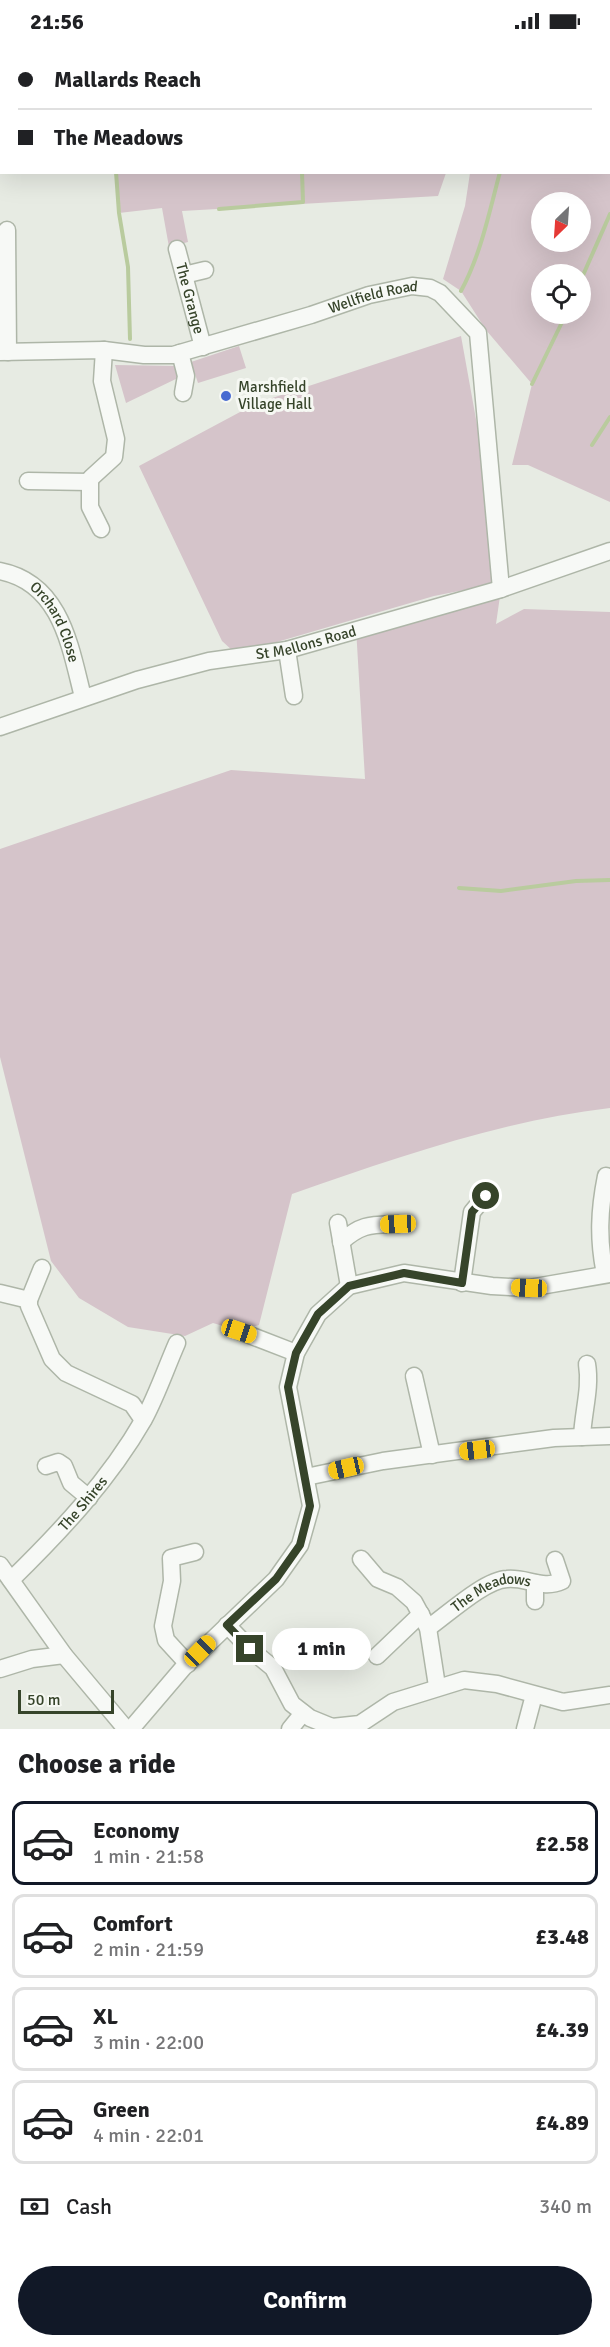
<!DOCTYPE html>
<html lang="en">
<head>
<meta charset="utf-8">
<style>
	:root { --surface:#fff; --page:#f6f6f6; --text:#202124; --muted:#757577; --line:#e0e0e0; --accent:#111827 }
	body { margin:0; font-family:Signika,sans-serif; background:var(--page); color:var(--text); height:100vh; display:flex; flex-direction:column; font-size:22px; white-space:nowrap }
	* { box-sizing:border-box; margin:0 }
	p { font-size:20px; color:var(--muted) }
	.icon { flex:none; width:33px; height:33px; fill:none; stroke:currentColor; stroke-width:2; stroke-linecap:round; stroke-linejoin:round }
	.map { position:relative; height:1687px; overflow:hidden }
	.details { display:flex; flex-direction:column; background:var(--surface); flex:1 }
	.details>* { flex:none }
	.hud { position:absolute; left:0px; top:0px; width:610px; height:132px; box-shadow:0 6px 24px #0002; display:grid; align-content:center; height:132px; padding:0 18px; background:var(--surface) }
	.needle { width:39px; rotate:205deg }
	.fabs { position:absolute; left:531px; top:150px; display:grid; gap:12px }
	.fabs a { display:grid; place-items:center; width:60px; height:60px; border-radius:50%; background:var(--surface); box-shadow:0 6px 24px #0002; font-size:30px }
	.scale { position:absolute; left:18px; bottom:15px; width:96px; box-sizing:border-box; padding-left:6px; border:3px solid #36442a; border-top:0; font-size:16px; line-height:21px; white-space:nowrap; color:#36442a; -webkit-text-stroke:4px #f6f8f3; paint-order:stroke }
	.end { position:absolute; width:27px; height:27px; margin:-14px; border:8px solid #36442a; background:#fff; box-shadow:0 0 0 3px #fff }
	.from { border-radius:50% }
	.bubble { position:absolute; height:42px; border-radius:21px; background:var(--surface); box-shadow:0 6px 24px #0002; font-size:20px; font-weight:800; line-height:42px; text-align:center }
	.car { position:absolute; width:18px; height:36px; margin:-18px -9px; border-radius:8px; box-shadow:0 0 4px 2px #0007; background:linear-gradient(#f5c518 24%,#345 0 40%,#f5c518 0 76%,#345 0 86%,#f5c518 0) }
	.hud b { display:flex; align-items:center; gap:21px; height:57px; font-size:22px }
	.hud b+b { border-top:2px solid var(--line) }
	.hud i { width:15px; height:15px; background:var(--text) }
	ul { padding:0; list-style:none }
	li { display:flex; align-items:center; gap:18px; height:84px; margin:0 12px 9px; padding:0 6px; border:3px solid var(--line); border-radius:12px }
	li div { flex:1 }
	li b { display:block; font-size:22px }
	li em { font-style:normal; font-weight:800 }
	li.on { border-color:var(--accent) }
	li>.icon { width:54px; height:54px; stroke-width:1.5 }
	h2 { padding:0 18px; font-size:27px; line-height:72px }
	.pay { display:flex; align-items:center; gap:15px; height:66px; padding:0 18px; font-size:22px }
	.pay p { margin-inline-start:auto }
	.action { display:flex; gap:12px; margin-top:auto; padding:12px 18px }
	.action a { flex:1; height:69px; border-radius:36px; background:var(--accent); color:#fff; font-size:24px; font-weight:800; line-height:69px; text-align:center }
	.status { display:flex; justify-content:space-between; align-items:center; height:42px; padding:0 30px; background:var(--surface); direction:ltr }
	.status svg { height:16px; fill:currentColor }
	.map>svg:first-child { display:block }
	.green { fill:#d5c4ca; fill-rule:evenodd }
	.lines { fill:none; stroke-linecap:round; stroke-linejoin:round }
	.stream { stroke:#b9cb9e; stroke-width:4 }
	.minor-casing { stroke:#aeb6a8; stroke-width:19 }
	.minor { stroke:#f7f9f6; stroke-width:16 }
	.route { stroke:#36442a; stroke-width:8 }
	.poi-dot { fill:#486bd1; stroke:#f6f8f3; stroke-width:2 }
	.labels { text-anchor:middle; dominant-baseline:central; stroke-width:6; stroke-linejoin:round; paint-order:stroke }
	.street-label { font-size:15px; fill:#36442a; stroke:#f6f8f3 }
	.poi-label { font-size:15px; fill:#36442a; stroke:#f6f8f3; text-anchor:start }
</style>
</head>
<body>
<div class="status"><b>21:56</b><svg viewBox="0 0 49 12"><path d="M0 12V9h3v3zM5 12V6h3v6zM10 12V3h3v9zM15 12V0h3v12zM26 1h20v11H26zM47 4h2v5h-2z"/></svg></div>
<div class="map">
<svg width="610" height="1687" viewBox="0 0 610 1687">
	<rect width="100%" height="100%" fill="#e7ebe3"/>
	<path class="green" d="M0 0H610V460L528 423H512L532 342 486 288 461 249 443 237 465 164 470 131 609 130V2H2L0 106ZM542 160H580V200H542ZM542 232H580V272H542Z
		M116 131H446L438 154 182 169 188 200 169 205 162 166 119 171Z
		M461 294 481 405 494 542 434 554 250 608 233 609 222 599 139 424 257 361Z
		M239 304 246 326 198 341 191 320Z
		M115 323 178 324 180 335 126 361Z
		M501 547 496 582 524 567 610 570V1066C500 1079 396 1116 292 1152L259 1283 239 1289 213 1281 185 1294 128 1285 79 1256 51 1219 0 1015V807L231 728 365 737 356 586Z"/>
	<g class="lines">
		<path class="stream" d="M67 0V2
			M113 0V2
			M298 2V0
			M534 2V0
			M116 130 119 171 128 225 130 297
			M219 167 303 160 302 130
			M580 240 610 172
			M461 249C481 212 489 171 500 130
			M532 342 566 272
			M592 403 610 375
			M459 846 501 849 576 839 610 838"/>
		<g class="minor-casing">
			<g id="minor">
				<path d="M7 188 8 310"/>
				<path id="s1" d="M177 207 203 305"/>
				<path d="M184 233 205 228"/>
				<path id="s2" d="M0 310 104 308 144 313H173L311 273 369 253 412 244 430 246 440 251 478 291 501 547"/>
				<path d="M180 311 186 334 183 351"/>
				<path d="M28 439 90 440"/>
				<path d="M101 487 90 465V440L91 436 114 415 116 397 102 339 104 308"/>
				<path id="s3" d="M0 529C61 541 70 604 83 655"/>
				<path d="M287 608 294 654"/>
				<path id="s4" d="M0 685 137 638 209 619 287 608 501 547 610 509"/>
				<path d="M338 1181 349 1244"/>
				<path d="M341 1200C362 1181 372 1183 398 1182"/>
				<path d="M42 1226 29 1258V1264L52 1317 66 1331 132 1362 143 1378"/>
				<path d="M605 1232C598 1197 599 1169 606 1134"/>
				<path d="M462 1241 472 1170 486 1153"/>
				<path d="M0 1251 29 1258"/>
				<path d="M239 1289 296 1311"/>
				<path d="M414 1334 432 1413"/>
				<path d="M582 1395C583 1370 591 1346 587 1322"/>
				<path d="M46 1424 58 1420 64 1424 71 1441 89 1456"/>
				<path d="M306 1435 383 1419 554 1396 610 1394"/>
				<path d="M361 1517 378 1537 397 1545 414 1560 428 1586 437 1644"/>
				<path d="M0 1523 64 1613 126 1687"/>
				<path id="s5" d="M11 1538C61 1489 109 1438 144 1377 157 1353 166 1326 177 1301"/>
				<path d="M535 1541V1559"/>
				<path d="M227 1583 250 1607 273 1626 292 1662 310 1676 332 1685 360 1682 393 1660 464 1638 497 1642 563 1660 610 1653"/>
				<path id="s6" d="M428 1586C447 1573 484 1538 507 1537 526 1535 543 1548 562 1539L555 1518"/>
				<path d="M377 1614 421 1572"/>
				<path d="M188 1622 166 1598 163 1584 172 1539 171 1516 195 1510"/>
				<path d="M0 1627 32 1617 64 1613"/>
				<path d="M131 1687 183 1626 276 1537 300 1503 311 1464 288 1345 296 1311 318 1272 349 1244 404 1231 492 1244 529 1246 610 1232"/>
				<path d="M290 1687 303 1671"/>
				<path d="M525 1687 534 1653"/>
			</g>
		</g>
		<use href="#minor" class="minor"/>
	</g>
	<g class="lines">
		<path class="route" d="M250 1607 227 1583 276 1537 300 1503 310 1464 288 1345 296 1311 318 1272 349 1244 404 1231 462 1241 472 1170 486 1154"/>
	</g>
	<circle class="poi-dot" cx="226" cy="354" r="6"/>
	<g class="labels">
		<g class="street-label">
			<text stroke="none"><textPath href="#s1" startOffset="51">The Grange</textPath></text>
			<text stroke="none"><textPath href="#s2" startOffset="382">Wellfield Road</textPath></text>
			<text stroke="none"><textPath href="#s3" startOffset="80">Orchard Close</textPath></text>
			<text stroke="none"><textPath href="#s4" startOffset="318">St Mellons Road</textPath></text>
			<text stroke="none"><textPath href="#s5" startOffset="105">The Shires</textPath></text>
			<text stroke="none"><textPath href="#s6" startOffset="75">The Meadows</textPath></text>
		</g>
		<g class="poi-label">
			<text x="238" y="345">Marshfield<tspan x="238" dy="17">Village Hall</tspan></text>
		</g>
	</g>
</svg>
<div class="fabs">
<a><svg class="needle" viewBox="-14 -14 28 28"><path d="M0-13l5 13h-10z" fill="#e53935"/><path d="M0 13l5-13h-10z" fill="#757577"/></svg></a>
<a><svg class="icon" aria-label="locate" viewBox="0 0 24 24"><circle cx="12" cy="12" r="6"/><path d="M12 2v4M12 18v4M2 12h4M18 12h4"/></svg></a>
</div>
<div class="scale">50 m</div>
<i class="end from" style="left:486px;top:1154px"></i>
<i class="end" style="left:250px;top:1607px"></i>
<div class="bubble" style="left:272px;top:1586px;width:99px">1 min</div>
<i class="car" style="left:398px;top:1182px;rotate:268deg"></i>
<i class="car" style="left:529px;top:1246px;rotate:272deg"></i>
<i class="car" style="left:239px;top:1289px;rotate:108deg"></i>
<i class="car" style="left:477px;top:1408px;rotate:263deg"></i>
<i class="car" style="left:346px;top:1426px;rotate:257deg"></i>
<i class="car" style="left:200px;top:1609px;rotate:45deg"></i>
<div class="hud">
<b><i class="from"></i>Mallards Reach</b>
<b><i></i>The Meadows</b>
</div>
</div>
<section class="details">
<h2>Choose a ride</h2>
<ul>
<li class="on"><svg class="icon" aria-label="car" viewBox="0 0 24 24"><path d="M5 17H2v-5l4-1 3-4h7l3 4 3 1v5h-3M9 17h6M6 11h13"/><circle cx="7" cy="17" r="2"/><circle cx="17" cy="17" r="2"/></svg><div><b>Economy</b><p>1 min · 21:58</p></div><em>£2.58</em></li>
<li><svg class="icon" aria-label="car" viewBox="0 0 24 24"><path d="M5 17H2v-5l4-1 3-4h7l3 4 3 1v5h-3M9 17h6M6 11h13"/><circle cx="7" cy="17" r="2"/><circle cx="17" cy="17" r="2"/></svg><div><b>Comfort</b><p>2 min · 21:59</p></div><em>£3.48</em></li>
<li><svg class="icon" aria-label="car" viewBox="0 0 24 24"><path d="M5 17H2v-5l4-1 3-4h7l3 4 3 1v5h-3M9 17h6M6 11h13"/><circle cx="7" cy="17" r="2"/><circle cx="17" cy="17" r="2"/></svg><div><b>XL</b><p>3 min · 22:00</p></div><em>£4.39</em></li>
<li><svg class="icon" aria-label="car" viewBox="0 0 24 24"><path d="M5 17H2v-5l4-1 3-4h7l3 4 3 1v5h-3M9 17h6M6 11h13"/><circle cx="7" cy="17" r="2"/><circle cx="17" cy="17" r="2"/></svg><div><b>Green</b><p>4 min · 22:01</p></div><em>£4.89</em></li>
</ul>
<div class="pay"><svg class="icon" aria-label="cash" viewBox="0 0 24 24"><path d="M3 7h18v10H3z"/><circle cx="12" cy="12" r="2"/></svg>Cash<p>340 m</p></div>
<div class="action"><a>Confirm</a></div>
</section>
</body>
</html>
